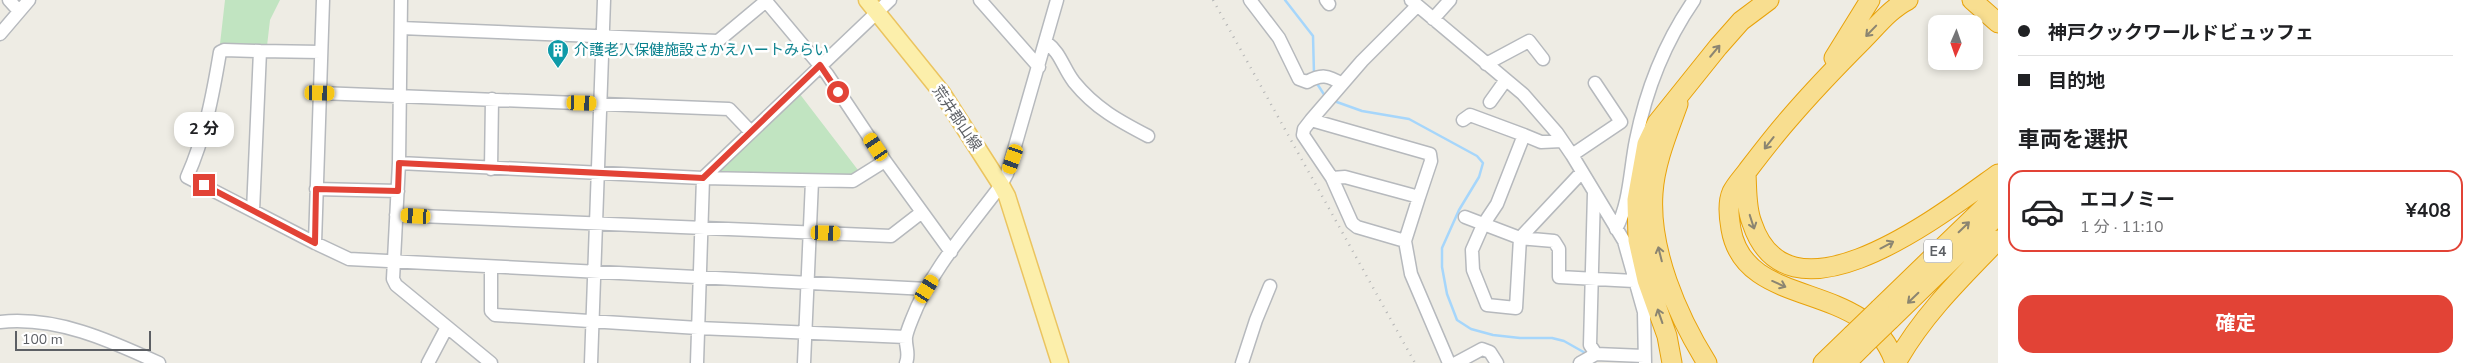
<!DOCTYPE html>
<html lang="ja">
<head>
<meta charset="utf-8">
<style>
	:root { --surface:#fff; --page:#f2f2f2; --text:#202124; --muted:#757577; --line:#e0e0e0; --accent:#e24336 }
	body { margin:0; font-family:"Nunito Sans","Noto Sans JP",sans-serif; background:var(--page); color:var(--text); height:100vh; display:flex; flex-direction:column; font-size:19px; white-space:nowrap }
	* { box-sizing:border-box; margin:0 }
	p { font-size:16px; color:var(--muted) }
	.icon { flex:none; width:28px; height:28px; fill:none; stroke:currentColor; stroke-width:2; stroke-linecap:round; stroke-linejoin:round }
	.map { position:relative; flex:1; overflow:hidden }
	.side { display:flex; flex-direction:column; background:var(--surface); width:475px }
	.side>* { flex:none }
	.top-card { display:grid; align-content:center; height:110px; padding:0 20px; background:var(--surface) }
	.needle { width:32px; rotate:182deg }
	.fabs { position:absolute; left:1928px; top:15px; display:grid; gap:10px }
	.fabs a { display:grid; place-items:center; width:55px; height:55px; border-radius:10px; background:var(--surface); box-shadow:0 2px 8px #0003; font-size:25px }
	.scale { position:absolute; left:15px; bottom:12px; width:136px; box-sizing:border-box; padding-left:5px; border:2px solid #5c5f64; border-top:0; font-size:14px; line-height:18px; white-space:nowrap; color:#5c5f64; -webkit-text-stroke:4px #fff; paint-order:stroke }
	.end { position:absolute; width:22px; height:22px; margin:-11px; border:6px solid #e24336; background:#fff; box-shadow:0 0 0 2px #fff }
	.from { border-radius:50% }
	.bubble { position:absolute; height:35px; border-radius:15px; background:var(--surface); box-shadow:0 2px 8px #0003; font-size:16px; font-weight:700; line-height:35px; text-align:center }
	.car { position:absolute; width:15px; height:30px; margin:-15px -8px; border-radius:6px; box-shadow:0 0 4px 1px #0007; background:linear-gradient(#f5c518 24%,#345 0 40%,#f5c518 0 76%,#345 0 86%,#f5c518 0) }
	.top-card b { display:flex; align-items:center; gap:18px; height:48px; font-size:19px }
	.top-card b+b { border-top:1px solid var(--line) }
	.top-card i { width:12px; height:12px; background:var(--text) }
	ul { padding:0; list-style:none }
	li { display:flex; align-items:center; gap:15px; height:82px; margin:0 10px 8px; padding:0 10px; border:2px solid var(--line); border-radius:15px }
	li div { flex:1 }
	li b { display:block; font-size:19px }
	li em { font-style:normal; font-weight:700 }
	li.selected { border-color:var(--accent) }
	li>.icon { width:45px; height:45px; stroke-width:1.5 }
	h2 { padding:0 20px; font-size:22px; line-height:60px }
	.action { display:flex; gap:10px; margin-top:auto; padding:10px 20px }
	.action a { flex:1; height:58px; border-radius:15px; background:var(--accent); color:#fff; font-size:20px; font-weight:700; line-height:58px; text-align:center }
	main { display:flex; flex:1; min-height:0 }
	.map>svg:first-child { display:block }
	.green { fill:#c1e4c1 }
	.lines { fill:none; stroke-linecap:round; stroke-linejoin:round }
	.stream { stroke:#a6d6fb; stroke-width:2.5 }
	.minor-casing { stroke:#b6b9bd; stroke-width:15 }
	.major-casing { stroke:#ebc45f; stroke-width:19 }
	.highway-casing { stroke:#e8a20a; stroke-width:21 }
	.minor { stroke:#fff; stroke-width:12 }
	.major { stroke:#fcefab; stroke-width:16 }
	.highway { stroke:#f8de90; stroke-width:19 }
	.rail { stroke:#b4b5b5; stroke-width:2.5; stroke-dasharray:1 6; stroke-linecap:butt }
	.highway-bridge-casing { stroke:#e8a20a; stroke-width:21; stroke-linecap:butt }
	.highway-bridge { stroke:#f8de90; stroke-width:19 }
	.oneway { stroke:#8b8571 }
	.route { stroke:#e24336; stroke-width:6 }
	.labels { text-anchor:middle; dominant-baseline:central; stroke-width:5; stroke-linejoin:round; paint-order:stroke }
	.shield { fill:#fff; stroke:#8d8f92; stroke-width:1 }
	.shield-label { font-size:14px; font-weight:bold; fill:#5c5f64 }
	.culture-label { font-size:15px; fill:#0d838f; stroke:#fff; text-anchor:start }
	.street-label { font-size:15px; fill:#5c5f64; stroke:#fff }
</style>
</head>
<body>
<main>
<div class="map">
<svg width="1998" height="363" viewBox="0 0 1998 363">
	<rect width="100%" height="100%" fill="#eeece4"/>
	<path class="green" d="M225 0H280L270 20 267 46 220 44Z
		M799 93 858 170 850 177 715 173Z"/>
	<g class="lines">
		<path class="stream" d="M1285 0 1313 36 1314 74
			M1316 82 1325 96
			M1334 101 1362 111 1409 119 1477 156 1483 163 1479 177 1459 210 1442 248V267L1447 294 1457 320 1471 329 1493 335 1520 338H1552L1564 341 1587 354"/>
		<g class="minor-casing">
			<path id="minor" d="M9 0 18 10
				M401 0 399 163 393 279 396 285 491 363
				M765 0 827 74 885 161 951 252
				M980 0 1039 67
				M1250 0 1279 38 1299 79 1307 82C1321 74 1328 75 1342 84
				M1326 0 1329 4
				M1411 0 1523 94 1557 133 1572 155 1624 241 1644 312 1645 363
				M1417 6 1362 61 1311 120 1304 129 1303 135 1332 178 1352 223 1357 227 1405 241 1411 274 1449 363
				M1433 19 1450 0
				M401 28 718 41 766 1
				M0 34 29 0
				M1046 42C1061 53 1063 68 1074 82 1095 108 1119 121 1148 136
				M260 51 224 50 220 52C213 94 205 137 187 177L315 243 349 259 927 289
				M1486 64 1529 41 1543 59
				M320 93 729 109 750 131
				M1490 102 1505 81
				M1311 120 1430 154 1431 161 1419 197
				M1463 120 1470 115 1524 135
				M1562 141 1541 142 1524 135 1497 204 1483 225 1472 250 1473 270 1487 305 1516 308 1520 238 1581 173
				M1572 155 1621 122 1595 83
				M399 163 703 178 853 181 885 161
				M491 169 492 99
				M1332 178 1345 177 1419 197 1405 241
				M316 189 398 191
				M1594 193 1590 345 1596 354
				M253 211 260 51 321 52
				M396 215 891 236 922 212
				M1465 217 1520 238 1554 241 1559 249V277L1634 281
				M1616 229C1630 203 1630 169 1636 140 1646 90 1665 42 1694 0
				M315 243 323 0
				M491 267V311L495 315 698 328 906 337
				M0 322C56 316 109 340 159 363
				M428 363 447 327
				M591 363 604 0
				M697 363 703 178 890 0
				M804 363 812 181
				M906 363C910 353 905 347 906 337 907 331 910 324 912 319 931 269 970 227 1001 185L1007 174 1057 0
				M1242 363 1256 320 1270 286
				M1456 363 1482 349 1490 352 1497 363
				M1580 363 1596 354 1644 356"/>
		</g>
		<g class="major-casing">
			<path id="major" d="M867 0 942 93 1001 185 1007 196 1060 363"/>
		</g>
		<g class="highway-casing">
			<path id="highway" d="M1972 0 1998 23
				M1834 58 1870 0
				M1678 104C1668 132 1655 162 1653 193 1649 250 1677 315 1707 363
				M1746 174C1747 190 1746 208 1752 223 1789 335 1946 211 1998 174
				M1879 309 1998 194
				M1890 320 1998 215
				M1672 363 1667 336 1647 280 1638 240 1637 200 1647 144 1657 123 1718 47 1741 21 1769 0
				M1823 363 1852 335
				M1846 363 1863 346
				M1895 363C1868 278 1745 312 1731 229 1729 218 1727 203 1732 192 1736 184 1743 177 1748 170 1761 153 1774 136 1788 120 1812 92 1837 66 1863 40 1877 26 1890 9 1908 0
				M1896 363C1922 316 1961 278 1998 240"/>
		</g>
		<use href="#minor" class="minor"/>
		<use href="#major" class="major"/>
		<use href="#highway" class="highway"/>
		<path class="rail" d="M1213 0 1415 363"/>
		<g class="highway-bridge-casing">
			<path id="highway-bridge" d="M1852 335 1879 309
				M1863 346 1890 320"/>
		</g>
		<use href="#highway-bridge" class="highway-bridge"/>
	</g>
	<defs><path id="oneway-shaft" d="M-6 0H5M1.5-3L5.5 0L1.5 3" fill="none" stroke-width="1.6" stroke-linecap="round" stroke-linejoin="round" transform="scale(1.25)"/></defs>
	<g class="oneway">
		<use href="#oneway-shaft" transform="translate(1871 31) rotate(134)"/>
		<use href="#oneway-shaft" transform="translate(1715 51) rotate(-50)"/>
		<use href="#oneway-shaft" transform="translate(1769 143) rotate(128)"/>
		<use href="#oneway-shaft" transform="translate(1752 222) rotate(72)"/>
		<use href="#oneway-shaft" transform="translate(1964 227) rotate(-44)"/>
		<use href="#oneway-shaft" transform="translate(1887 245) rotate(-28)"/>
		<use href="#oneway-shaft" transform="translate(1660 254) rotate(-104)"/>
		<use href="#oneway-shaft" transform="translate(1779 284) rotate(24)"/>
		<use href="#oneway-shaft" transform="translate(1913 298) rotate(136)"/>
		<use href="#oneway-shaft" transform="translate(1660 316) rotate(-109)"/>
	</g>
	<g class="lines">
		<path class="route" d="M204 185 315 243 316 189 398 191 399 163 703 178 820 65 838 92"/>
	</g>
	<defs>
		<g id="building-pin" transform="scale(1.125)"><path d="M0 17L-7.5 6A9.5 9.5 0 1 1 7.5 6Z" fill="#0f9aa8" stroke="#fff"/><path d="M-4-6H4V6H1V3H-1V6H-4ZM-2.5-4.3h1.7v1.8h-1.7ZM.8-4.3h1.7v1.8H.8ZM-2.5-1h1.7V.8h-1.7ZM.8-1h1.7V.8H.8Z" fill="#fff"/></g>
	</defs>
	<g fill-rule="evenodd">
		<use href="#building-pin" x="558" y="50"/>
	</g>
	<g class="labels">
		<rect class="shield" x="1924" y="239.5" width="28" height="23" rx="4"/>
		<g class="shield-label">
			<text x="1938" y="251">E4</text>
		</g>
		<g class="culture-label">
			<text x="574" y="50">介護老人保健施設さかえハートみらい</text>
		</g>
		<g class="street-label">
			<text transform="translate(957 118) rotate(56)">荒井郡山線</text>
		</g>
	</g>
</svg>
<div class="fabs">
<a><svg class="needle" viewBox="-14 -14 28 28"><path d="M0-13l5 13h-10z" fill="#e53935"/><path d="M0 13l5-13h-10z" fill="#757577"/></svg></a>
</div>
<div class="scale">100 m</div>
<i class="end from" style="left:838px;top:92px"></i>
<i class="end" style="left:204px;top:185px"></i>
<div class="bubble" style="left:174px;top:112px;width:60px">2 分</div>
<i class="car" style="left:320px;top:93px;rotate:91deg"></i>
<i class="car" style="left:582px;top:103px;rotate:92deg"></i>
<i class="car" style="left:876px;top:147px;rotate:326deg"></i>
<i class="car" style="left:1013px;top:159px;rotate:199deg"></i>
<i class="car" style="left:416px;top:216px;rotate:273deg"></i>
<i class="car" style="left:826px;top:233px;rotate:92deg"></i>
<i class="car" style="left:927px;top:289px;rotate:32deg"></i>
</div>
<section class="side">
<div class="top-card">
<b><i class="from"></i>神戸クックワールドビュッフェ</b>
<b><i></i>目的地</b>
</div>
<h2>車両を選択</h2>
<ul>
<li class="selected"><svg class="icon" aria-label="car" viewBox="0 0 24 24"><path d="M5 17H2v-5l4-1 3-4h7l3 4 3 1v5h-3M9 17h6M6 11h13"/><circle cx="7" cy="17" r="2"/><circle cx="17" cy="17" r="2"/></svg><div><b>エコノミー</b><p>1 分 · 11:10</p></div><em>¥408</em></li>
</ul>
<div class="action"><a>確定</a></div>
</section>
</main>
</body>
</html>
